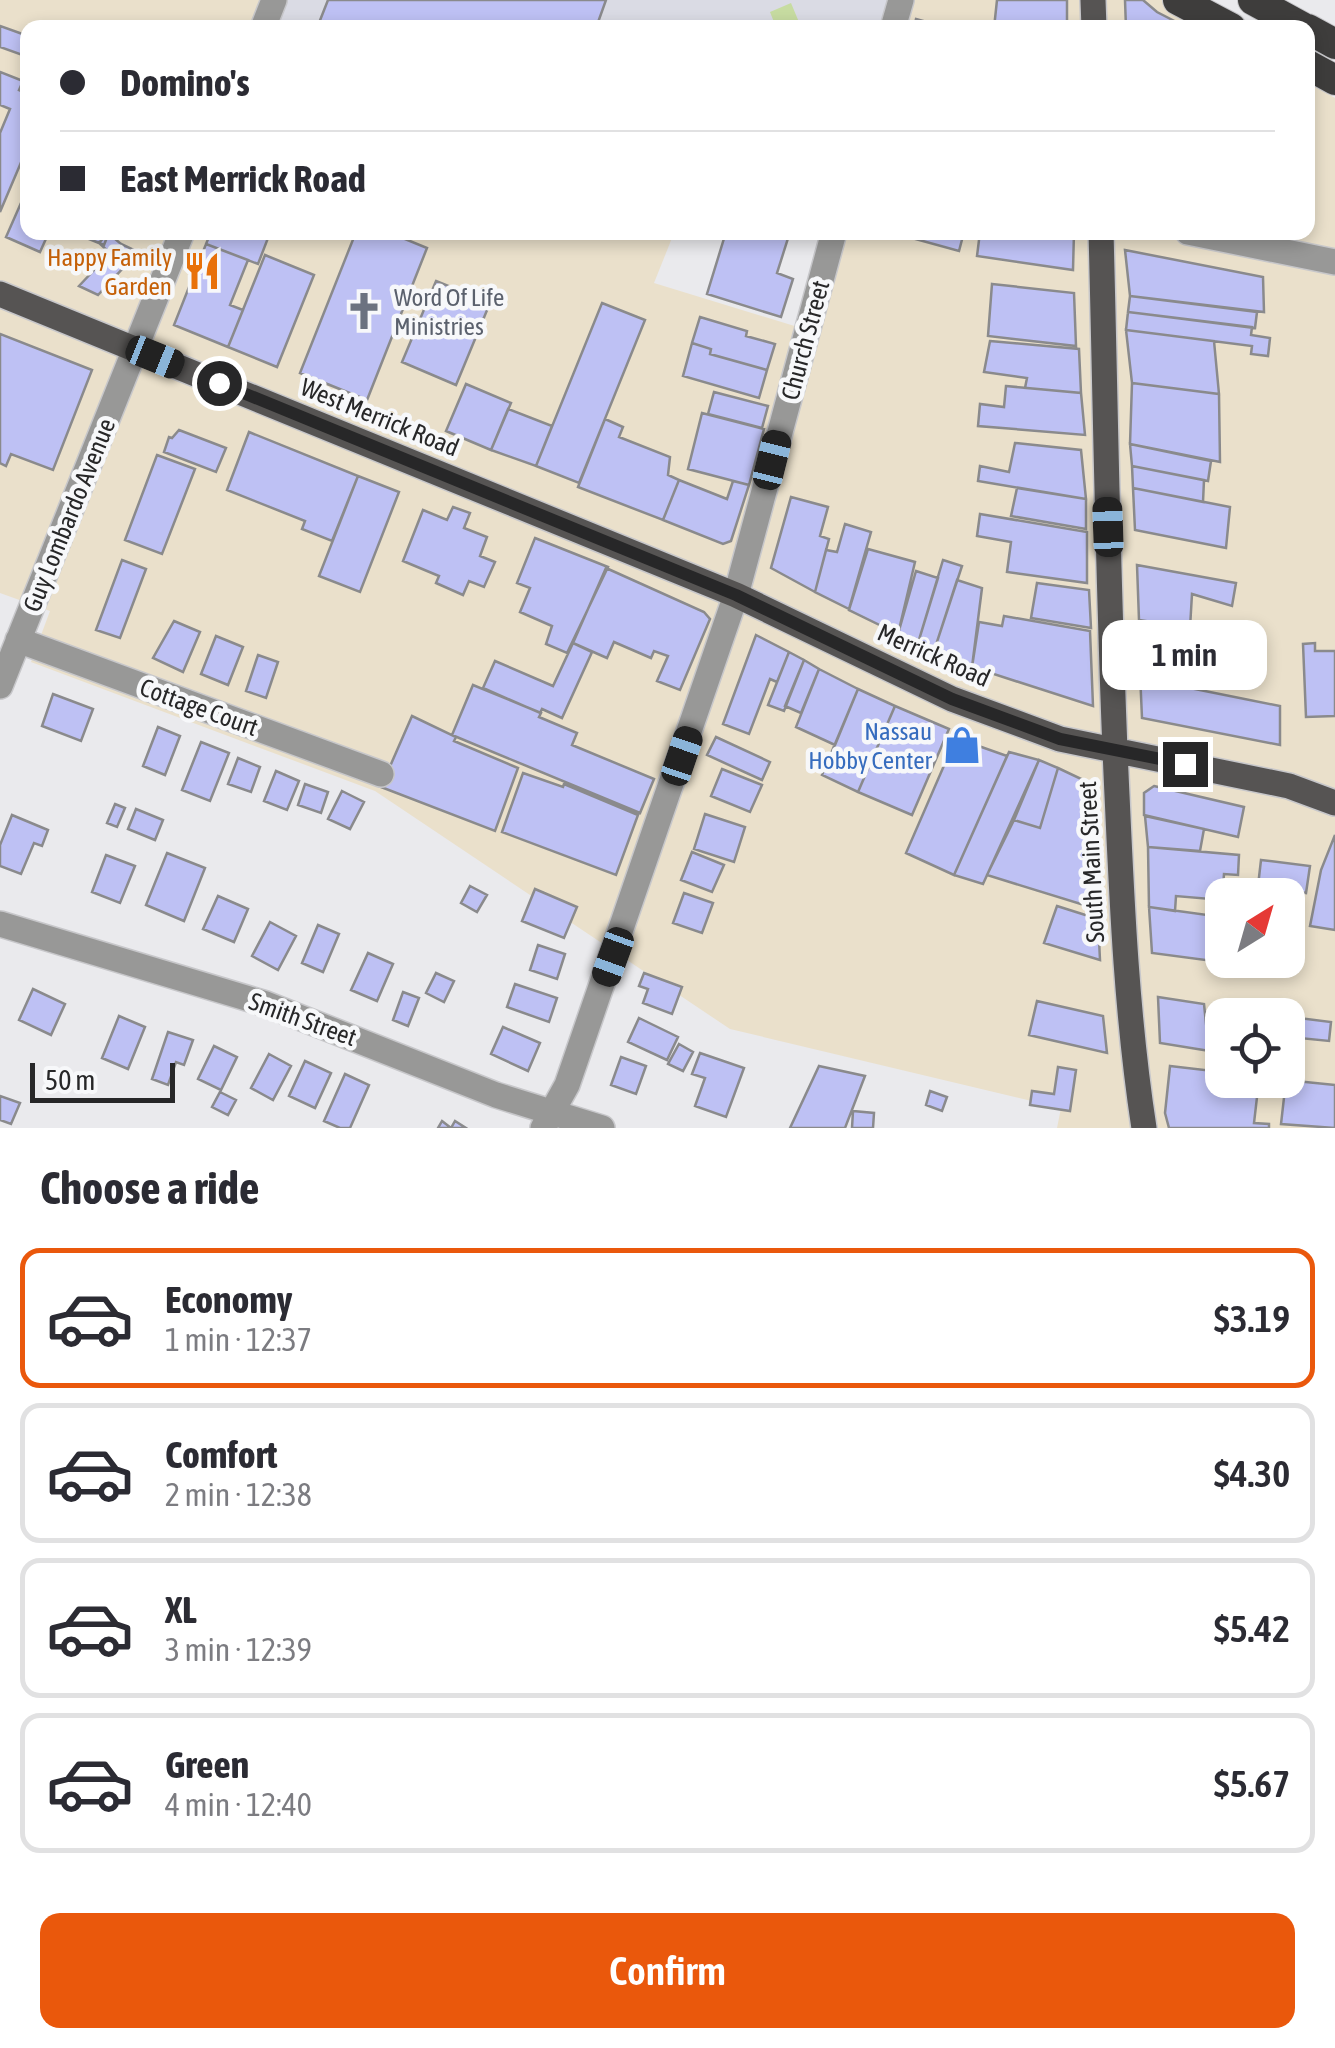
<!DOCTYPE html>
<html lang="en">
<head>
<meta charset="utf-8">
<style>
	:root { --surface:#fff; --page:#f7f7f7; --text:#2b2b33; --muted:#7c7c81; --line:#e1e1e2; --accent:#ea580c }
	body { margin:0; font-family:"Asap Condensed",sans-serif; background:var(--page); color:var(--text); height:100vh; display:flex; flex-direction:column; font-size:38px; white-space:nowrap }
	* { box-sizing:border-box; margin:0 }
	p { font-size:32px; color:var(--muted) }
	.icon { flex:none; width:55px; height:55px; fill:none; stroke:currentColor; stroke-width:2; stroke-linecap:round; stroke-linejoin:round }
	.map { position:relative; height:1128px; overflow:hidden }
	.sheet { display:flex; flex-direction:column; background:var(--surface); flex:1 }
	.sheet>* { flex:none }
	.guide { position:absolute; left:20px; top:20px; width:1295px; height:220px; border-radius:20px; box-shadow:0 5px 15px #0003; display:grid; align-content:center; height:220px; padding:0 40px; background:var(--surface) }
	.needle { width:65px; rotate:37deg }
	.tools { position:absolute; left:1205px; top:878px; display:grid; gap:20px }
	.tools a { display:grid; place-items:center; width:100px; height:100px; border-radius:20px; background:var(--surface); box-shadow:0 5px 15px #0003; font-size:50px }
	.scale { position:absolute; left:30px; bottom:25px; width:145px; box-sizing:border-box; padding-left:10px; border:5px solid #272728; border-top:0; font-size:28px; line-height:35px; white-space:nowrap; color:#272728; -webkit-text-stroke:8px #f7f8fa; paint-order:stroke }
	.end { position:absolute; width:45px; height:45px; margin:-22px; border:12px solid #272728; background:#fff; box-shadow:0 0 0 5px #fff }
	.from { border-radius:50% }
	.bubble { position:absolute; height:70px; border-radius:20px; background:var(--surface); box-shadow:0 5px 15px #0003; font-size:32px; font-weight:600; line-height:70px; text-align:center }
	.car { position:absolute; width:30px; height:60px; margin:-30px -15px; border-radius:12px; box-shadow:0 0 8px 2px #0007; background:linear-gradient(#222 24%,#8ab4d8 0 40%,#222 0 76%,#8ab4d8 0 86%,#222 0) }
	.guide b { display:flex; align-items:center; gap:35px; height:95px; font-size:38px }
	.guide b+b { border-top:2px solid var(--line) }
	.guide i { width:25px; height:25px; background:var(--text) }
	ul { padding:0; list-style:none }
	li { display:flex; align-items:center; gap:30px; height:140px; margin:0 20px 15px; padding:0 20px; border:5px solid var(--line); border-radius:20px }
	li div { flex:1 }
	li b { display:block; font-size:38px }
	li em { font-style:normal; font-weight:600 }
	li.current { border-color:var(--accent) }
	li>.icon { width:90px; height:90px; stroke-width:1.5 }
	h2 { padding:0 40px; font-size:45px; line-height:120px }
	.cta { display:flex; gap:20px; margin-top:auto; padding:20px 40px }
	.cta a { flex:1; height:115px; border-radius:20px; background:var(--accent); color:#fff; font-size:40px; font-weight:600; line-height:115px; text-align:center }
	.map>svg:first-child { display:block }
	.commercial { fill:#eae0cb; fill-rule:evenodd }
	.built { fill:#dadbe4 }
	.green { fill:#c7dca1 }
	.building { fill:#bec1f4; stroke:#8a8a8c; stroke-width:2.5 }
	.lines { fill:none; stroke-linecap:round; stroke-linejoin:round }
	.minor-casing { stroke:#c7c7ca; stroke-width:28 }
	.major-casing { stroke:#c7c7ca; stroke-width:28 }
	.highway-casing { stroke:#c7c7ca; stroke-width:32 }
	.minor { stroke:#989897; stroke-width:25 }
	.major { stroke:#565453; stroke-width:25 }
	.highway { stroke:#3e3d3c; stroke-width:30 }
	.route { stroke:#272728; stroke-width:12 }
	.labels { text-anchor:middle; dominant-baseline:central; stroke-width:9; stroke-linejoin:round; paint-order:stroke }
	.food-label { font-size:25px; fill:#c56008; stroke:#f7f8fa; text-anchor:end }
	.worship-label { font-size:25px; fill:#5b616d; stroke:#f7f8fa; text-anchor:start }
	.street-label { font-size:25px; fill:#272728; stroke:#f7f8fa }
	.shop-label { font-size:25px; fill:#366cbe; stroke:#f7f8fa; text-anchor:end }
</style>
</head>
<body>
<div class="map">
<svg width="1335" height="1128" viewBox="0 0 1335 1128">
	<rect width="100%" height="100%" fill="#eaeaed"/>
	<path class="commercial" d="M0 0H286L275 27 28 28V232L674 233 654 283 814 332 830 233 1308 232V82L1335 98V1128H1057L1061 1108 730 1029 375 791 31 662 50 611 0 593ZM1222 895H1288V960H1222ZM1222 1015H1288V1080H1222Z
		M888 0H1166L1213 28H881Z"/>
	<path class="built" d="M283 0H888L881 28H272Z"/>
	<path class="green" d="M791 3 801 27H776L770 12Z"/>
	<path class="building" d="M328 0H606L596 28H317Z
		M997 0H1067V28H994Z
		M1125 0H1143L1157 12 1188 28H1126Z
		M916 19 948 28H914Z
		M0 26 28 36V57L0 47Z
		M0 72 23 81 19 90 28 94V146L0 212V133L10 109 0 105Z
		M28 187V232H49L40 252 6 237Z
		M80 232H109L104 245 79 235Z
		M211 232H254L268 238 258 264 206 244Z
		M356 232H388L427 248 367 400 300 373Z
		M726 232H790L777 273 793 279 781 317 707 294Z
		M890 232H964L959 251Z
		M980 232H1074L1073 270 977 256Z
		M108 233 121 244 138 252 98 295 79 286 110 253 99 243Z
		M206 244 248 260 230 305 243 310 228 347 174 325Z
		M1125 250 1263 277 1264 312 1130 296Z
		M265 255 314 275 277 367 228 347Z
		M436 281 490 303 456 385 402 362Z
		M992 284 1074 293 1076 346 988 336Z
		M1130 296 1257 312 1255 328 1128 312Z
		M602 303 645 320 579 483 536 466Z
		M1128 312 1252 327 1251 335 1270 338 1268 356 1251 354 1252 346 1126 330Z
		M700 317 747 331 746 336 775 344 767 370 710 354 711 349 692 343Z
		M1126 330 1214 341 1219 394 1132 383Z
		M0 334 92 370 53 470 11 454 6 466 0 463Z
		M990 341 1079 349 1081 393 1025 388 1027 378 984 372Z
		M692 343 711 349 710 354 767 370 759 398 683 376Z
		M1132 383 1219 394 1220 462 1130 444Z
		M466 384 511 403 491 450 446 431Z
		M1006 386 1081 393 1085 435 978 426 980 404 1004 407Z
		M714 392 768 406 762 428 708 414Z
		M508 409 552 426 536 466 491 450Z
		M702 413 764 429 749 485 688 469Z
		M605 419 623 427 619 437 670 457 668 475 679 480 663 520 578 487Z
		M179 430 226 448 216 472 164 452 169 437 172 438Z
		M249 432 358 476 332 541 302 529 305 521 227 490Z
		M1015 443 1081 450 1086 499 978 481 980 466 1009 472Z
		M1130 444 1211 461 1208 481 1132 466Z
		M157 455 195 469 162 554 125 540Z
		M1132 466 1204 480 1203 502 1133 488Z
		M358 476 399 492 360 592 319 576Z
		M679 480 727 499 733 481 749 485 731 541 723 544 663 520Z
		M1017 488 1086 499V529L1011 516Z
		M1133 488 1230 507 1226 548 1135 530Z
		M791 497 828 507 820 536 829 539 815 592 771 568Z
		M453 507 470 513 464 528 487 537 480 556 495 562 484 587 469 581 463 595 436 583 439 576 403 561 423 510 447 520Z
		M980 514 1087 532V583L1007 572 1011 542 977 536Z
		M845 524 871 532 849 609 815 592 826 550 837 552Z
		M535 538 608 567 567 653 546 644 552 626 520 612 530 588 517 583Z
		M868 549 915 562 898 634 849 610Z
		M122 560 146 569 120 638 96 630Z
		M943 560 962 566 934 651 918 643Z
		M1137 565 1236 583 1232 606 1192 594 1190 628 1139 620Z
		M606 568 704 612 710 619 680 690 657 681 668 656 654 651 651 658 614 642 607 658 573 643Z
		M916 571 938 578 918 643 898 634Z
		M957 580 982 588 972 667 934 651Z
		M1037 583 1089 590 1091 628 1031 618Z
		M1004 616 1090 631 1093 706 972 667 979 622 1002 626Z
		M174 621 200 632 183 672 153 658Z
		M756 635 789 652 777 682 770 679 749 734 723 724Z
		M216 636 243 647 228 685 201 674Z
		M573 643 592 652 562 718 542 709 540 713 483 688 495 661 553 686Z
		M1315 643V651H1335V716L1306 717 1303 644Z
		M789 652 804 660 784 711 768 705Z
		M258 655 278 662 266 698 246 691Z
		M804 660 819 669 801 713 785 706Z
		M819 669 858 689 835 745 796 727Z
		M1140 673 1192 682 1190 688 1280 706V745L1142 718Z
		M473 685 541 713 539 717 577 733 572 745 654 779 640 813 452 735Z
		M858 689 895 706 858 792 822 775Z
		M53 694 93 709 81 741 42 726Z
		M895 706 949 729 912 815 858 792Z
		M412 716 456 737 454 741 518 768 495 831 381 787Z
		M158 727 180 736 165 775 143 766Z
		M716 737 770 762 762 780 707 755Z
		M956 738 1007 756 954 875 906 853Z
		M201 742 229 753 210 801 182 790Z
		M1009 752 1039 760 983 884 954 875Z
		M238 758 260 767 251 792 228 784Z
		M1039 760 1058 768 1040 828 1014 820Z
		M1058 768 1094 785 1092 841 1097 909 987 875 1014 820 1040 828Z
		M722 769 762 785 750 812 711 796Z
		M276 771 299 781 287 810 264 801Z
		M523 773 563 787 564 784 638 815 616 875 502 832Z
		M305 784 328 792 321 813 298 805Z
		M1154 786 1244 807 1238 837 1144 815V793Z
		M342 791 364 802 350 829 328 819Z
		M115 804 125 808 117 827 107 823Z
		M136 809 163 820 155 840 128 829Z
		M705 814 745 827 734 862 694 849Z
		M12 815 48 830 42 846 34 843 21 874 0 866V845Z
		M1145 816 1204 829 1200 851 1148 847Z
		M1335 835V930L1310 926 1321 870Z
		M1148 847 1239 855 1238 875 1224 874 1222 900 1176 896 1175 911 1149 907Z
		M692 852 724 865 712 892 681 880Z
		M167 853 205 868 184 921 146 905Z
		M106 855 135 866 120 903 92 892Z
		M1261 860 1310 866 1306 893 1258 886Z
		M470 886 487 895 477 912 461 903Z
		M535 889 577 907 564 938 522 921Z
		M684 893 713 903 702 933 673 923Z
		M218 896 248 909 234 942 203 929Z
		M1057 906 1098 919 1100 960 1044 943Z
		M1149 907 1222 917V960H1288V926H1290L1288 933 1302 936 1296 972 1152 953Z
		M270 922 296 936 278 970 252 956Z
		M318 925 339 934 323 972 302 963Z
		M538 945 565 954 557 979 530 970Z
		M368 953 393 964 377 1001 351 990Z
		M436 973 454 981 444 1002 426 993Z
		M644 973 682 987 672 1014 643 1003 648 989 639 986Z
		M515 984 557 998 549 1022 507 1007Z
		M33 989 65 1004 51 1035 19 1020Z
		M403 992 419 998 408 1026 393 1020Z
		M1158 997 1204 1004 1207 1033 1222 1036V1053L1160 1043Z
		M1037 1001 1103 1016 1107 1053 1029 1035Z
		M119 1016 145 1027 128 1069 102 1058Z
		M1291 1017 1331 1022 1329 1041 1289 1037Z
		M639 1018 678 1037 667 1060 628 1042Z
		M503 1027 540 1043 528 1071 491 1054Z
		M168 1032 193 1040 184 1065 176 1062 168 1085 152 1079Z
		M679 1044 693 1052 683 1071 668 1064Z
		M214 1046 237 1057 221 1090 198 1079Z
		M700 1053 744 1068 726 1117 695 1106 705 1078 692 1074Z
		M269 1054 291 1066 273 1100 251 1088Z
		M621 1057 646 1066 636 1094 611 1085Z
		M305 1061 331 1073 315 1108 289 1096Z
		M819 1066 865 1076 845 1128H790Z
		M1170 1066 1222 1072V1080H1259L1254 1123 1269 1124V1128H1169L1165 1113Z
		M1058 1067 1076 1070 1070 1111 1030 1105 1032 1091 1054 1094Z
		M345 1074 369 1085 350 1128H340L324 1121Z
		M1286 1080 1335 1085V1128L1281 1124Z
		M930 1091 947 1097 942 1111 926 1105Z
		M220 1092 236 1100 228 1115 212 1107Z
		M0 1096 20 1103 11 1124 0 1120Z
		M853 1111 874 1113 873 1128H852Z
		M442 1121 451 1128 455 1121 466 1128H438Z"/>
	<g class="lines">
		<g class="minor-casing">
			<path id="minor" d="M263 28 274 0
				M893 28 901 0
				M1188 232 1335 262
				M18 640 381 774
				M0 686 182 232
				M0 924 266 1004 496 1095 602 1128
				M543 1128 567 1085 736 595 834 232"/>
		</g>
		<g class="major-casing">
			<path id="major" d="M1093 0 1094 28
				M1101 232C1106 420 1108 608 1117 795 1122 906 1127 1018 1144 1128
				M0 294 736 595 952 699 1060 739 1289 786 1335 803"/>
		</g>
		<g class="highway-casing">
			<path id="highway" d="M1178 0 1231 28
				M1253 0 1304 28
				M1308 29 1335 44
				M1308 65 1335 80"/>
		</g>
		<use href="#minor" class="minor"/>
		<use href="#major" class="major"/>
		<use href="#highway" class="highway"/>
	</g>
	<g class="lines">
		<path class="route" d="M219 383 736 595 952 699 1060 739 1185 764"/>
	</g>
	<defs>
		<g id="restaurant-bare" transform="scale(3)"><path d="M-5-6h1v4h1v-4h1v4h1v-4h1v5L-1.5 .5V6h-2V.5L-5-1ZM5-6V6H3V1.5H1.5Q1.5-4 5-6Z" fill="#e8710a" stroke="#f7f8fa" stroke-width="2.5" paint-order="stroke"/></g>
		<g id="church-bare" transform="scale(3)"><path d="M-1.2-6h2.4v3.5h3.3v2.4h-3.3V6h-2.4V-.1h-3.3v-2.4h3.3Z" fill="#6b7280" stroke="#f7f8fa" stroke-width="2.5" paint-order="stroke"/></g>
		<g id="shop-bare" transform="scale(3)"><path d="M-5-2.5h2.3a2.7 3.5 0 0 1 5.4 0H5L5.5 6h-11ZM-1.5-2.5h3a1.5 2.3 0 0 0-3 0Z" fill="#3f7fe0" stroke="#f7f8fa" stroke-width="2.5" paint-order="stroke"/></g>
	</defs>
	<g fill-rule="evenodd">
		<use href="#restaurant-bare" x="202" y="271"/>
		<use href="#church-bare" x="364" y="311"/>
		<use href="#shop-bare" x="962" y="745"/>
	</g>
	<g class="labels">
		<g class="food-label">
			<text x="172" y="257">Happy Family<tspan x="172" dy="29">Garden</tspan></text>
		</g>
		<g class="worship-label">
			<text x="394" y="297">Word Of Life<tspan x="394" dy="29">Ministries</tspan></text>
		</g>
		<g class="street-label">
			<text transform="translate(805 340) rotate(-75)">Church Street</text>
			<text transform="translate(380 417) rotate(22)">West Merrick Road</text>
			<text transform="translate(69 515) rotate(-68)">Guy Lombardo Avenue</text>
			<text transform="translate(934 655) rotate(24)">Merrick Road</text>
			<text transform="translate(199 707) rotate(20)">Cottage Court</text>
			<text transform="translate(1091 862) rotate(-93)">South Main Street</text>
			<text transform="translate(303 1019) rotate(20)">Smith Street</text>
		</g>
		<g class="shop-label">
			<text x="932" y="731">Nassau<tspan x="932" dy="29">Hobby Center</tspan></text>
		</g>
	</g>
</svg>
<div class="tools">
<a><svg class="needle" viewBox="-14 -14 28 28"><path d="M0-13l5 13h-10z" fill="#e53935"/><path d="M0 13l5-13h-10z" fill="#7c7c81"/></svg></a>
<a><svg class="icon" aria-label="locate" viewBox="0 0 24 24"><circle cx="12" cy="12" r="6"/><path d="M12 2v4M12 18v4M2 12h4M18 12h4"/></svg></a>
</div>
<div class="scale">50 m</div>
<i class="end from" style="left:219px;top:383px"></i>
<i class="end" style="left:1185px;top:764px"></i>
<div class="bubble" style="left:1102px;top:620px;width:165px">1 min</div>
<i class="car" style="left:155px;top:357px;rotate:112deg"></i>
<i class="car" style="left:772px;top:460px;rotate:14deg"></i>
<i class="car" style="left:1108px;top:527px;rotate:358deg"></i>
<i class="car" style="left:682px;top:756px;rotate:19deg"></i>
<i class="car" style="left:613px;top:957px;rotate:200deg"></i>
<div class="guide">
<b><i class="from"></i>Domino's</b>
<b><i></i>East Merrick Road</b>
</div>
</div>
<section class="sheet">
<h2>Choose a ride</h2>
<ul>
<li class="current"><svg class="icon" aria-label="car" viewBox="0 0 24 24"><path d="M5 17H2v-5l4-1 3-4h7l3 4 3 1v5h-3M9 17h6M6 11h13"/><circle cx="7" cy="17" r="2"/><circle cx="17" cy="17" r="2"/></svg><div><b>Economy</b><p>1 min · 12:37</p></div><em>$3.19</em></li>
<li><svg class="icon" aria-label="car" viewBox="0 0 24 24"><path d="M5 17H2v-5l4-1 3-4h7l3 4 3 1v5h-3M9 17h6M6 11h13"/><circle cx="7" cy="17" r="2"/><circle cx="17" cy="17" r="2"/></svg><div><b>Comfort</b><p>2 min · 12:38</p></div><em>$4.30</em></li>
<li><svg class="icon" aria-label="car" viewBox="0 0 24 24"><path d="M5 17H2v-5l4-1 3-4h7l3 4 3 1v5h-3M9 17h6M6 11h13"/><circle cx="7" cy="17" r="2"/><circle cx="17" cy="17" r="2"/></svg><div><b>XL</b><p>3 min · 12:39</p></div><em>$5.42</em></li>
<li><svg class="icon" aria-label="car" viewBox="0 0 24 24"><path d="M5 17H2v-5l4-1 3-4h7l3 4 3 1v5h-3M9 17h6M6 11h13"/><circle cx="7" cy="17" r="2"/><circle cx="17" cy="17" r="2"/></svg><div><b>Green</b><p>4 min · 12:40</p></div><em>$5.67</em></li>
</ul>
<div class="cta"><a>Confirm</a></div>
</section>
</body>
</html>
